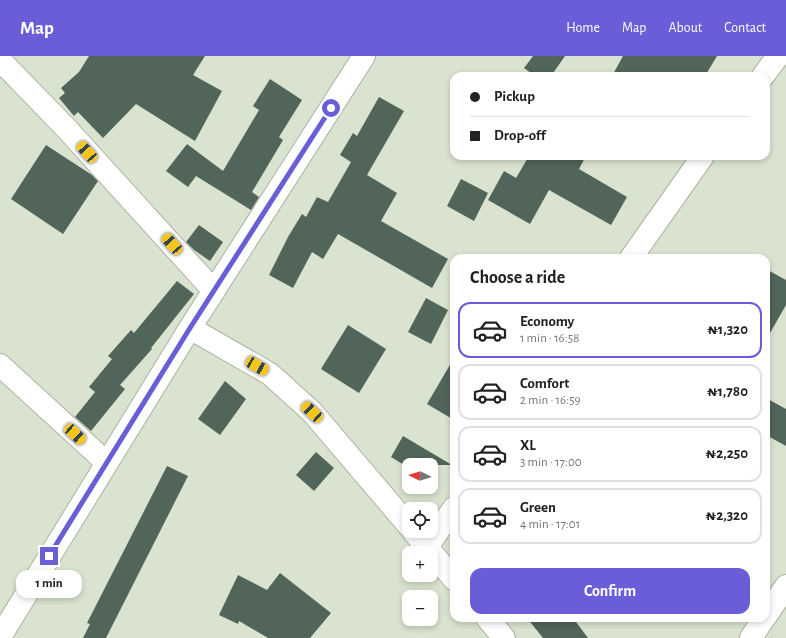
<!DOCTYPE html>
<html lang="en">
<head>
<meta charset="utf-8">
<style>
	:root { --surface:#fff; --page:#f6f6f6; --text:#222; --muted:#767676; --line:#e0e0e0; --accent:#695ed8 }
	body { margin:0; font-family:"Alegreya Sans",sans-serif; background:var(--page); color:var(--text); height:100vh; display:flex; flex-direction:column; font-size:15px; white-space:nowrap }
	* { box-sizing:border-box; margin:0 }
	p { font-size:13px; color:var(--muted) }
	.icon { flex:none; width:22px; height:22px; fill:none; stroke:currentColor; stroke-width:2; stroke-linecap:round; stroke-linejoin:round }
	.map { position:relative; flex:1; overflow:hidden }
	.panel { position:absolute; left:450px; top:198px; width:320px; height:368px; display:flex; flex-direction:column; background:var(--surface); border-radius:12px; box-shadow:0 2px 6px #0003 }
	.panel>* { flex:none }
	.guide { position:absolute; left:450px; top:16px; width:320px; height:88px; border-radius:12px; box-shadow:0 2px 6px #0003; display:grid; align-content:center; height:88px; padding:0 20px; background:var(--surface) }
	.needle { width:26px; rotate:275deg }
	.fabs { position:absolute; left:402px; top:402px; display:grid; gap:8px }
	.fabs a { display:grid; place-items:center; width:36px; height:36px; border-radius:8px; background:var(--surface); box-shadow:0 2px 6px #0003; font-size:20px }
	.end { position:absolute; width:18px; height:18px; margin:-9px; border:5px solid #695ed8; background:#fff; box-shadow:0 0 0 2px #fff }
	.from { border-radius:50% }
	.bubble { position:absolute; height:28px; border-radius:12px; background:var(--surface); box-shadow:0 2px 6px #0003; font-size:13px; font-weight:700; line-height:28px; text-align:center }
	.car { position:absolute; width:12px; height:24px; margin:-12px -6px; border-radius:5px; box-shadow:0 0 3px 1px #0007; background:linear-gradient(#f5c518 24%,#345 0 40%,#f5c518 0 76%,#345 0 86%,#f5c518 0) }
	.guide b { display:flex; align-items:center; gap:14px; height:38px; font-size:15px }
	.guide b+b { border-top:1px solid var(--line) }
	.guide i { width:10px; height:10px; background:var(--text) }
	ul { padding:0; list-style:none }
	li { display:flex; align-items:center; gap:12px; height:56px; margin:0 8px 6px; padding:0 12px; border:2px solid var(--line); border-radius:12px }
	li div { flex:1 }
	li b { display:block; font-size:15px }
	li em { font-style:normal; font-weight:700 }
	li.selected { border-color:var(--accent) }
	li>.icon { width:36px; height:36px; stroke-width:1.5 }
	h2 { padding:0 20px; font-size:18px; line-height:48px }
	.cta { display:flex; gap:8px; margin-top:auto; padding:8px 20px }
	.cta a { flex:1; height:46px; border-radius:12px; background:var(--accent); color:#fff; font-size:16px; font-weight:700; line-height:46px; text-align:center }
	header { display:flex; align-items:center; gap:24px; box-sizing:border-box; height:56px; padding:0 20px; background:var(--accent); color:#fff }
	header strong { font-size:19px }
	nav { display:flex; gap:22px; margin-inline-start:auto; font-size:14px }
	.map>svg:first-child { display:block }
	.building { fill:#52655a }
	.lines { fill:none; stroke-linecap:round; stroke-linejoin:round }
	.street-casing { stroke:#aab4a1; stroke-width:24 }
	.street { stroke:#fff; stroke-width:22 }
	.route { stroke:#695ed8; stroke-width:5 }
</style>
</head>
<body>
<header>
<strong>Map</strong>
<nav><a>Home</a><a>Map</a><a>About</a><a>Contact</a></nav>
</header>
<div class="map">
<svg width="786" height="582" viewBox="0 0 786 582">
	<rect width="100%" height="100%" fill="#d9e3cf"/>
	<path class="building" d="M89 0H205L193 19 222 35 195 85 136 48 103 82 78 56 74 60 59 42 65 37 61 32 79 16Z
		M533 0H565L551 20H535L524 12Z
		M623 0H717L705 20H612Z
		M270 23 302 44 279 81 283 84 252 136 259 141 251 154 196 120 188 131 166 115 187 88 223 115 259 54 253 50Z
		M379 41 404 55 367 119 397 137 381 165 448 203 432 232 338 178 323 203 312 196 293 232 269 219 288 181 302 158 306 161 317 141 328 146 351 106 340 99 353 77 357 80Z
		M46 89 92 119 98 125 63 178 11 143Z
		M529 100H586L579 113 627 141 611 169 549 134 530 168 488 144 504 115 516 122Z
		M461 123 488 137 474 165 447 150Z
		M199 169 223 186 210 205 194 194 186 186Z
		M766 213 786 224V249L766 284Z
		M177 225 194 238 151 292 152 293 120 329 125 333 91 375 75 361 95 336 89 331 112 303 108 300 131 274 134 277Z
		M426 242 448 254 431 288 408 276Z
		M348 269 386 293 359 337 321 313Z
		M454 302V364L427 348Z
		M225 325 246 343 220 379 198 363Z
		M766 342 786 353V390L766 379Z
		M403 380 452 409H404L391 401Z
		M316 396 334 412 314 435 296 419Z
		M167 410 188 420 106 582H83L90 568 87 567Z
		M280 517 331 557 310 582H268L239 565 238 568 219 559 238 519 267 534Z
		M527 562H573L588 582H543Z"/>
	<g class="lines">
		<g class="street-casing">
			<path id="street" d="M0 4 66 72 214 235
				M763 20 778 0
				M631 202 703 100
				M190 272 270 318 312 356 409 470
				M0 309 107 407
				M413 475 454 523
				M427 491 454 452
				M766 560 786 530
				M487 562 504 582
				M0 581 190 272 364 0
				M751 582 764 562"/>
		</g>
		<use href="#street" class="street"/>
	</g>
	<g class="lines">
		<path class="route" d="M49 500 190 272 331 52"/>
	</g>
</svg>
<div class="fabs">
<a><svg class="needle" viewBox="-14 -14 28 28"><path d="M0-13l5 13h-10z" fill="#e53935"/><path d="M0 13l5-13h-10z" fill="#767676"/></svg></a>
<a><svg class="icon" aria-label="locate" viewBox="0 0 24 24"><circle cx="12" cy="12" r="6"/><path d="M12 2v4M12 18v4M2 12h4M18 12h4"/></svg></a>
<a>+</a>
<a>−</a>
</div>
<i class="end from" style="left:331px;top:52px"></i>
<i class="end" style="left:49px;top:500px"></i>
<div class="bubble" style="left:16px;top:514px;width:66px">1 min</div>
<i class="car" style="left:87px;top:96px;rotate:318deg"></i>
<i class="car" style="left:172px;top:188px;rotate:318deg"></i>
<i class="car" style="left:257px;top:310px;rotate:120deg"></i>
<i class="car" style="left:312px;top:356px;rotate:313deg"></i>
<i class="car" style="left:75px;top:378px;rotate:132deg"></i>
<div class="guide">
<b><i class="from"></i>Pickup</b>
<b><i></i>Drop-off</b>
</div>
<section class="panel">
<h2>Choose a ride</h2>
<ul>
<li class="selected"><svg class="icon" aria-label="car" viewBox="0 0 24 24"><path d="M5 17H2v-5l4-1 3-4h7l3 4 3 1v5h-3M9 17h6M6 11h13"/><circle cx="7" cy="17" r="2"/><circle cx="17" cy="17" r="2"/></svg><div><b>Economy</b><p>1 min · 16:58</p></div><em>₦1,320</em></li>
<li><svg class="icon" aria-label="car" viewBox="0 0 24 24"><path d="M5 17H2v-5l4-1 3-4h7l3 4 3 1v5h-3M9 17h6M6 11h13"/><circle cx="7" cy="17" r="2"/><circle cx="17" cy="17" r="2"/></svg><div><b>Comfort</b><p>2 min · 16:59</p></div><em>₦1,780</em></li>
<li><svg class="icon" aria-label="car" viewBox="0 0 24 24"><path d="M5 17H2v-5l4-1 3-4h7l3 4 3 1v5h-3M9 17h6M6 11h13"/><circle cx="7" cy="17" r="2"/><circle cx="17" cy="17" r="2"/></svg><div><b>XL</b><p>3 min · 17:00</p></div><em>₦2,250</em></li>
<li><svg class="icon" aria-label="car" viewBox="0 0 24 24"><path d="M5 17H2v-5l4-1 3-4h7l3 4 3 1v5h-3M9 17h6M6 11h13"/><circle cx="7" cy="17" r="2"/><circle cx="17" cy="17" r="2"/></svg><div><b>Green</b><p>4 min · 17:01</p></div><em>₦2,320</em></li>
</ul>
<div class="cta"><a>Confirm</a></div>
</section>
</div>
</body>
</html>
